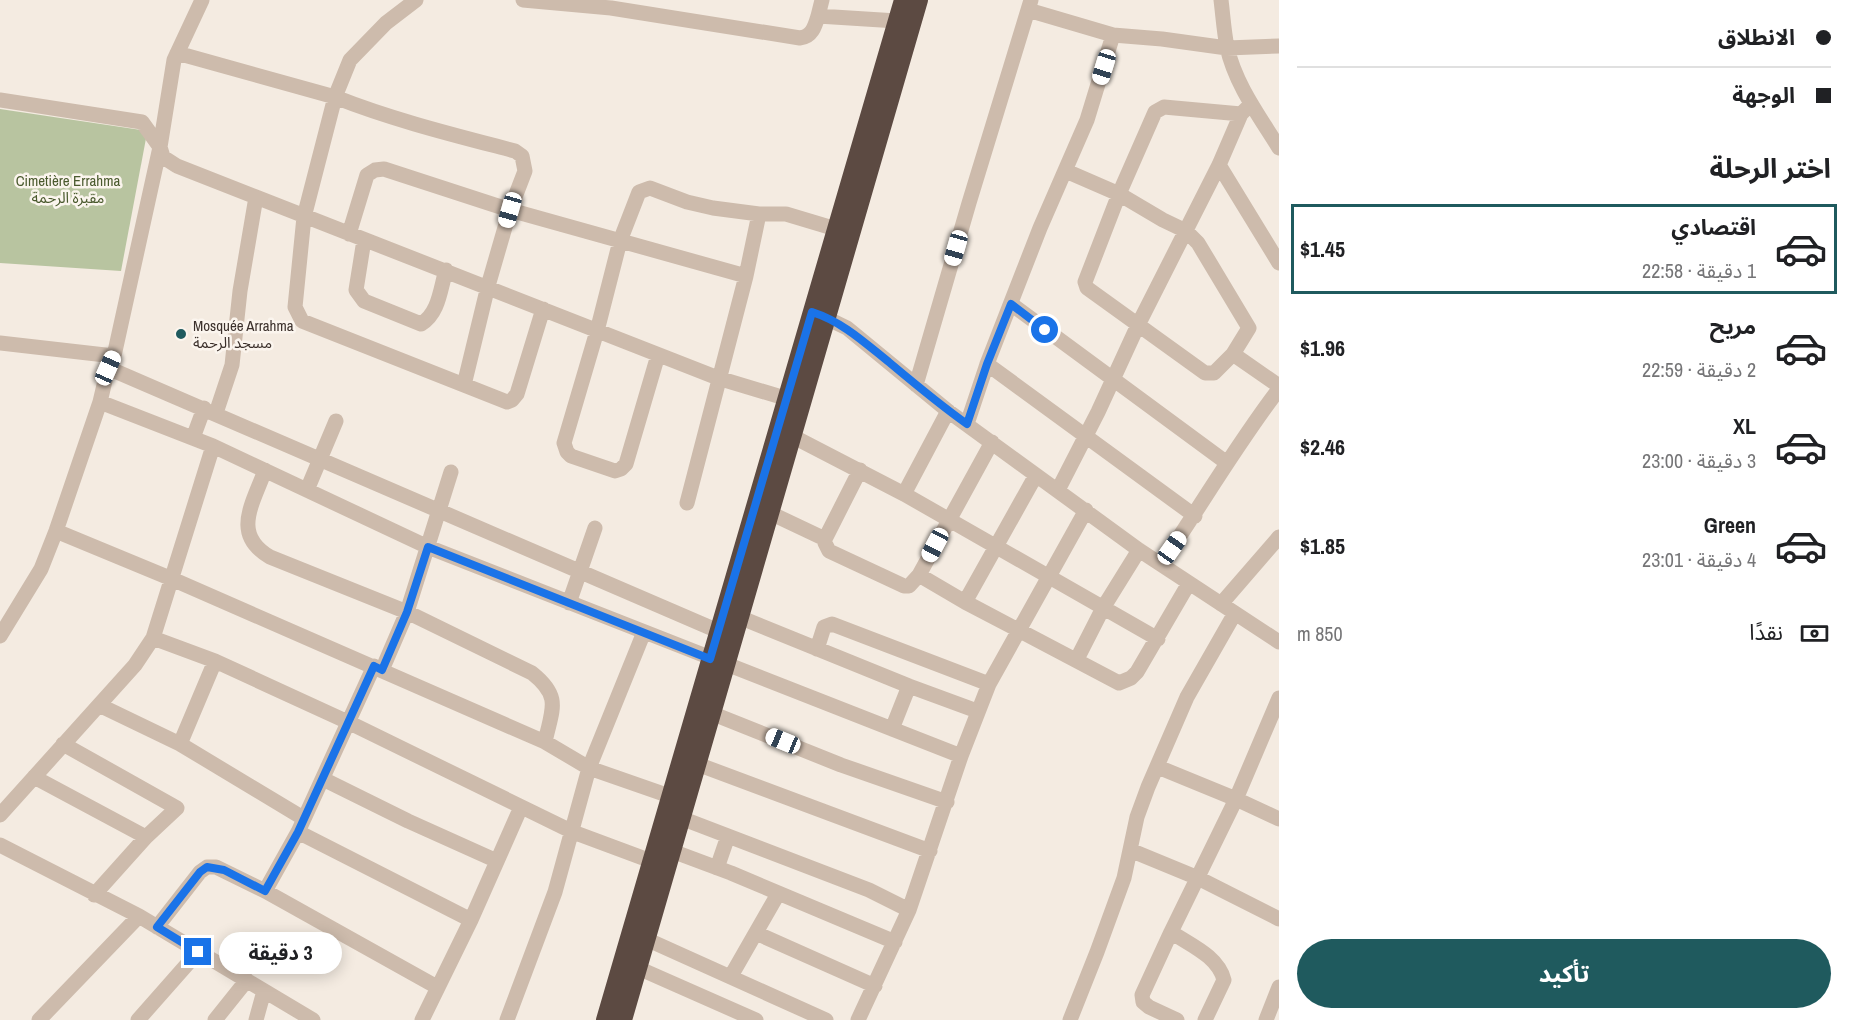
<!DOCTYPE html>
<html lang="ar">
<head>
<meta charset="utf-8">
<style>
	:root { --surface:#fff; --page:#f2f2f2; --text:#202124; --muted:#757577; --line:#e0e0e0; --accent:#1f5a5e }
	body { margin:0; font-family:"Archivo Narrow","Noto Sans Arabic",sans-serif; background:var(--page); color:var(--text); direction:rtl; height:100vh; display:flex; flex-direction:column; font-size:22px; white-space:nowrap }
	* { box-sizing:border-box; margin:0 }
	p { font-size:20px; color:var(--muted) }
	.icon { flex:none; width:33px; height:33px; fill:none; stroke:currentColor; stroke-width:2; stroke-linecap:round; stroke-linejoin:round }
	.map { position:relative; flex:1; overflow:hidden; direction:ltr }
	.side { display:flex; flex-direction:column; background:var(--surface); width:570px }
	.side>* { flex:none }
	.hud { display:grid; align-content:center; height:132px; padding:0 18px; background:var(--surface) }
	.end { position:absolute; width:27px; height:27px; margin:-14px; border:8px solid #1a73e8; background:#fff; box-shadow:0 0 0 3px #fff }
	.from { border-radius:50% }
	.bubble { position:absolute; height:42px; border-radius:21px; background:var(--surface); box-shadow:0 3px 15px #0003; font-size:20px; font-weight:700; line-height:42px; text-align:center; direction:rtl }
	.car { position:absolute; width:18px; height:36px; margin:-18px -9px; border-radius:8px; box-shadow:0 0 4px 2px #0007; background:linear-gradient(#fff 24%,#345 0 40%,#fff 0 76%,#345 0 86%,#fff 0) }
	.hud b { display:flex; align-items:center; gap:21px; height:57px; font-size:22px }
	.hud b+b { border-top:2px solid var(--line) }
	.hud i { width:15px; height:15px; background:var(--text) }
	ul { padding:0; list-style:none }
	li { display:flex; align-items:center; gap:18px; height:90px; margin:0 12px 9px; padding:0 6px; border:3px solid transparent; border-radius:0px }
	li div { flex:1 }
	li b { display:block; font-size:22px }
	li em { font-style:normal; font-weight:700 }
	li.current { border-color:var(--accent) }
	li>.icon { width:54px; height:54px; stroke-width:1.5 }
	h2 { padding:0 18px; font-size:27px; line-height:72px }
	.pay { display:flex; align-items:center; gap:15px; height:66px; padding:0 18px; font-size:22px }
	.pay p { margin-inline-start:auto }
	.primary-button { display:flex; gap:12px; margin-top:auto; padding:12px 18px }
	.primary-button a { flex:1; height:69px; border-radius:36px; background:var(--accent); color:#fff; font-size:24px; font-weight:700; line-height:69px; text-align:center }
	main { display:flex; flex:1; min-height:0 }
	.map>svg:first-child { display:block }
	.green { fill:#b8c4a0 }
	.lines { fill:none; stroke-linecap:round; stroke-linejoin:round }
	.minor { stroke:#cdbbac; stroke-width:15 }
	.highway { stroke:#5c4a42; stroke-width:18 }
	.route { stroke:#1a73e8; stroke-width:8 }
	.poi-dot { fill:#1f5a5e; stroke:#fbf5ee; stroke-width:2 }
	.labels { text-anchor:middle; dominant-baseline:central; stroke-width:5; stroke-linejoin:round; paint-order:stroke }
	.park-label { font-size:15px; fill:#4a5a2e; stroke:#fbf5ee }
	.poi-label { font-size:15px; fill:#3b302b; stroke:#fbf5ee; text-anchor:start }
</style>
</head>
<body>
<main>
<section class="side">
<div class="hud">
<b><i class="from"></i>الانطلاق</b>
<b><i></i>الوجهة</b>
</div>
<h2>اختر الرحلة</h2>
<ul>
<li class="current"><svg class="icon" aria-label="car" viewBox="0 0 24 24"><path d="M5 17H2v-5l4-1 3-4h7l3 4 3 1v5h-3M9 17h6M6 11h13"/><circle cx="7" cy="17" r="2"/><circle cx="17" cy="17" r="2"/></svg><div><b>اقتصادي</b><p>1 دقيقة · 22:58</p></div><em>$1.45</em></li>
<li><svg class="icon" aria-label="car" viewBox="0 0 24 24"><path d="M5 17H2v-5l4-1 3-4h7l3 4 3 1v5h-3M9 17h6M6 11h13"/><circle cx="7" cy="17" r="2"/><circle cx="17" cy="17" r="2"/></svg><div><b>مريح</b><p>2 دقيقة · 22:59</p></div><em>$1.96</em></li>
<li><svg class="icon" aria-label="car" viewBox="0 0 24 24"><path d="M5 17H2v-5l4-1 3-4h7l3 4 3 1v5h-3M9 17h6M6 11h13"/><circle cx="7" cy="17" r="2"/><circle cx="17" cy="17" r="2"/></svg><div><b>XL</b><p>3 دقيقة · 23:00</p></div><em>$2.46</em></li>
<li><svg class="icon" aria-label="car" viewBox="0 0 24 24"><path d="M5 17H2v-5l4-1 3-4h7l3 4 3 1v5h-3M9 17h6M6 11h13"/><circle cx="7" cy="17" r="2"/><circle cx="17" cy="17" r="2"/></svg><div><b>Green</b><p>4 دقيقة · 23:01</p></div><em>$1.85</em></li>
</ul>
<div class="pay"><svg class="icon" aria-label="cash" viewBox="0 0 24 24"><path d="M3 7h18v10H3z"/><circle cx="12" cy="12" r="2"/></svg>نقدًا<p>850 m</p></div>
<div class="primary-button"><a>تأكيد</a></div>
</section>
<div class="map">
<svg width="1279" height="1020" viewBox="0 0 1279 1020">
	<rect width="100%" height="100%" fill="#f4ebe1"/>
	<path class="green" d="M0 109 141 130 147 133 121 271 0 263Z"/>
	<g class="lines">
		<path class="minor" d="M523 0 611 8 800 38C812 37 815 26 818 16
			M822 0 818 16 897 21
			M1221 0C1223 16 1224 32 1227 47 1235 84 1260 117 1279 148
			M1028 10 1113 35 1162 39 1227 48 1279 46
			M177 53 335 97 350 60 386 23 416 0
			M0 100 142 122 160 147 163 157 177 166 256 197
			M1219 165 1279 263
			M1066 171 1119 194 1163 220 1186 231 1198 243 1249 328 1233 354 1214 373H1205L1087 288 1085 282 1119 194 1155 112 1164 107 1241 114
			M349 234 367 175 375 170 384 169 510 210 746 276
			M364 240 356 290 364 301 421 324C439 313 440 290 446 270
			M1011 304 1227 463
			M818 314 847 328 948 411 1139 550 1279 642
			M0 343 114 356
			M1233 354 1279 386
			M658 355 626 464 621 469 615 471 571 456 567 452 564 443 597 331 620 241 639 192 650 188 687 202 713 208 759 214H786L836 229
			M987 364 1195 516
			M108 368 718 631
			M464 385 488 286 510 210 525 171 522 156 515 151C454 135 393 120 335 97L304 217 295 307 302 321 507 402 512 400 517 394 543 309
			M916 385 969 203 1031 0
			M100 402 108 368 114 356 160 147 174 60 202 0
			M216 413 232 365 240 291 256 197 718 378 798 402
			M967 424 987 364 1040 228 1087 120 1113 35
			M792 436 904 494 1158 639
			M193 438 204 408
			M265 470C253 504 231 534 270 557L407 612 532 673C562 697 552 709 545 742
			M860 470 825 539V543L829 551 904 586H909L919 575 992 442
			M307 490 336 421
			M1058 490 1098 412 1138 325 1219 165 1241 114 1251 104
			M904 494 948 411
			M687 503 746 276 759 214
			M770 513 825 539
			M56 531 172 579 545 742 589 768 681 800
			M1161 564C1201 506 1236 445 1279 389
			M919 575 965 602 1119 683 1131 678 1137 672 1189 583
			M965 602 1036 475
			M569 603 595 528
			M1221 604 1279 537
			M739 617 909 686 977 711
			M0 636 41 569 56 531 100 402 213 446 428 547 961 756
			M153 638 215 661 350 723 573 832 651 861
			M817 649 824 627 832 624 989 684
			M1077 659 1103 608 1139 550
			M382 670 407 612 451 472
			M99 705 180 744 303 818
			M711 713 841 765 947 802
			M892 729 909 686
			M63 744 177 808 146 837 94 895
			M180 744 215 661
			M697 764 930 851
			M1158 767 1236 799 1279 819
			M34 777 146 837
			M323 779 408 821 497 861
			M0 815 135 665 153 638 213 446
			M681 818 869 890 909 910
			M298 832 471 920
			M0 845 139 916 313 1020
			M1130 850 1198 878 1279 919
			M672 851 731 873 895 942
			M717 868 728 836
			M265 891 298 832 374 666
			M157 927 200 872 207 867H216L265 891 437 987
			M1171 932C1190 945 1218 956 1224 980L1205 1020
			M756 933 875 986
			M646 939 826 1020
			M638 968 756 1020
			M731 976 778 894
			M39 1020 139 916
			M138 1020 198 952
			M215 1020 247 980
			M256 1020 264 991
			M422 1020 471 920 521 807
			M507 1020 555 892 589 768 644 632
			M858 1020 909 910 961 756 989 684 1086 510
			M1070 1020 1097 952 1124 878 1137 817 1148 787 1187 697 1235 613
			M1177 1020 1149 1007 1143 1002 1142 995 1171 932 1236 799 1279 698
			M1266 1020 1279 987"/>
		<path class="highway" d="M605 1020 903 0
			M623 1020 919 0"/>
	</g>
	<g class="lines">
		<path class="route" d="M198 952 157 927 200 872 207 867 224 870 265 891 298 832 374 666 382 670 407 612 428 547 710 659 812 312C843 322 865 343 890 363 915 384 940 405 967 424L987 364 1011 304 1045 330"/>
	</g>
	<circle class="poi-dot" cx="181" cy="334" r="6"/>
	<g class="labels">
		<g class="park-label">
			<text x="68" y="180">Cimetière Errahma<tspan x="68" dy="17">مقبرة الرحمة</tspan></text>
		</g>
		<g class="poi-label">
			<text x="193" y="325">Mosquée Arrahma<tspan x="193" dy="17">مسجد الرحمة</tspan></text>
		</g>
	</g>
</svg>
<i class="end from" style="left:1045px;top:330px"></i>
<i class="end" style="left:198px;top:952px"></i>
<div class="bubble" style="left:219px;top:932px;width:123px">3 دقيقة</div>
<i class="car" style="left:1104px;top:67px;rotate:197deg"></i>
<i class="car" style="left:510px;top:210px;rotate:196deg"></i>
<i class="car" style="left:956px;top:248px;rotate:196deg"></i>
<i class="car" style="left:108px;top:368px;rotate:24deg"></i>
<i class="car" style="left:935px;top:545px;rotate:208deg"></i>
<i class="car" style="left:1172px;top:548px;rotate:35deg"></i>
<i class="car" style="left:783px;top:741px;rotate:292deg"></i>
</div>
</main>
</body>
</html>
